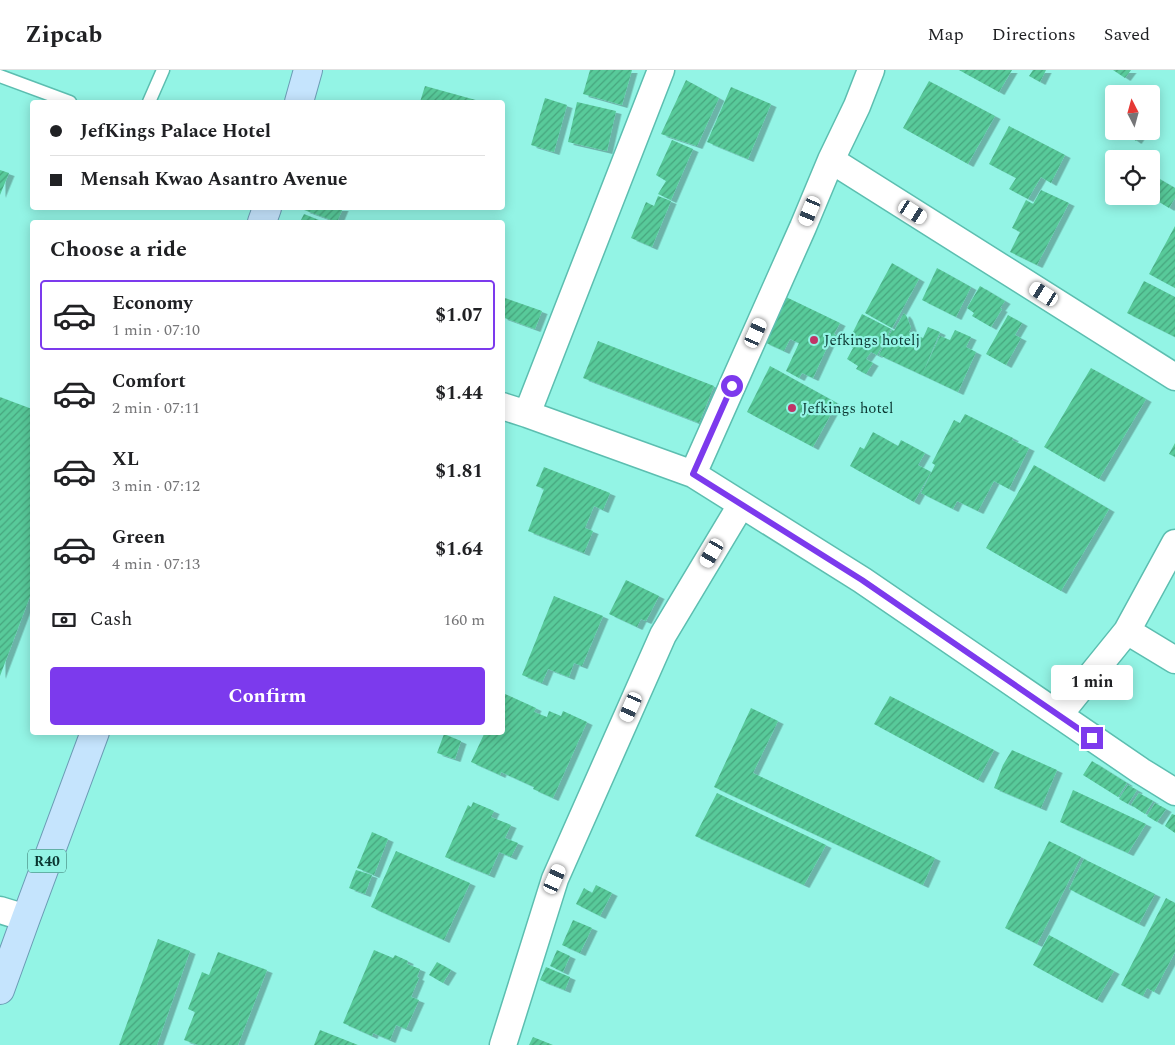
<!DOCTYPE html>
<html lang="en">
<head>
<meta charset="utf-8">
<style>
	:root { --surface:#fff; --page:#f2f2f2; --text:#202124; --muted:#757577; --line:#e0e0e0; --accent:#7c3aed }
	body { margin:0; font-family:Spectral,serif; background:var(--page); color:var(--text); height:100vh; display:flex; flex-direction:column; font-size:19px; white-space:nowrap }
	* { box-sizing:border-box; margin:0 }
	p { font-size:16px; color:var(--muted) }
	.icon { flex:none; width:28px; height:28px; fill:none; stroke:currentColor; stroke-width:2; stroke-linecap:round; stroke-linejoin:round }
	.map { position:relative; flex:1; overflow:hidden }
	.details { position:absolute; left:30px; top:150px; width:475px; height:515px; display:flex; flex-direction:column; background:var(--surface); border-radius:5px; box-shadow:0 2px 12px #0003 }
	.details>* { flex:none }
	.banner { position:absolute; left:30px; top:30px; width:475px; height:110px; border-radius:5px; box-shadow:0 2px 12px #0003; display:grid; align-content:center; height:110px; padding:0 20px; background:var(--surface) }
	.needle { width:32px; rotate:354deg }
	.buttons { position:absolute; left:1105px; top:15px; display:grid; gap:10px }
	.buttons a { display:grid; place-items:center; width:55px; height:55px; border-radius:5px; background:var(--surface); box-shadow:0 2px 12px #0003; font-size:25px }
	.end { position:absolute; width:22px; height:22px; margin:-11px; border:6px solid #7c3aed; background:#fff; box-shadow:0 0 0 2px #fff }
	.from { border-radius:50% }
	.bubble { position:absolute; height:35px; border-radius:5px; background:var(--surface); box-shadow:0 2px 12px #0003; font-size:16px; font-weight:700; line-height:35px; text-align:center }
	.car { position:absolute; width:15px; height:30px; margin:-15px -8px; border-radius:6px; box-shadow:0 0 4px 1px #0007; background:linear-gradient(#fff 24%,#345 0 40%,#fff 0 76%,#345 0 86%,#fff 0) }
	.banner b { display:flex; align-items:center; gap:18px; height:48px; font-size:19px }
	.banner b+b { border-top:1px solid var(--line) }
	.banner i { width:12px; height:12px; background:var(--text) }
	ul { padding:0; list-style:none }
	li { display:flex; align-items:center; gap:15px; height:70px; margin:0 10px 8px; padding:0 10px; border:2px solid transparent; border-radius:5px }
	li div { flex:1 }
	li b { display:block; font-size:19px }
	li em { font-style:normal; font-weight:700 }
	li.active { border-color:var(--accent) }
	li>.icon { width:45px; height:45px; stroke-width:1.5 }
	h2 { padding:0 20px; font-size:22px; line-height:60px }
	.pay { display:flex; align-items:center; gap:12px; height:55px; padding:0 20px; font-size:19px }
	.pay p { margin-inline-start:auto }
	.primary-button { display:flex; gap:10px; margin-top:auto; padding:10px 20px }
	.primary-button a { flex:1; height:58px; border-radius:5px; background:var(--accent); color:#fff; font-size:20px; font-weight:700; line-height:58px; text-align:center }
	header { display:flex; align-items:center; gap:30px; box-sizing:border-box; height:70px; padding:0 25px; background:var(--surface); border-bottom:1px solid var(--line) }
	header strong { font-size:24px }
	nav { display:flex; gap:28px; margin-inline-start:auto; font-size:18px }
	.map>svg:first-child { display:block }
	.building { fill:url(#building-hatch); filter:url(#shadow) }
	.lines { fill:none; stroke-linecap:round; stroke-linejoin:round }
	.lane-casing { stroke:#5cbeb0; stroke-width:15 }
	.street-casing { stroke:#5cbeb0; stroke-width:29 }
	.primary-casing { stroke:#6b9bb4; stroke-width:30 }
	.lane { stroke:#fff; stroke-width:12 }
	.street { stroke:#fff; stroke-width:26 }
	.primary { stroke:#c5e4fd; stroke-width:28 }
	.route { stroke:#7c3aed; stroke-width:6 }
	.poi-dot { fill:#c03467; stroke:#93f4e5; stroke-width:2 }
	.labels { text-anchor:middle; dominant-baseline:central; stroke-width:4.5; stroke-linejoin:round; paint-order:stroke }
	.shield { fill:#93f4e5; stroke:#336f67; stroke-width:1 }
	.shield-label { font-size:14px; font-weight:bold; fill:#0a3631 }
	.poi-label { font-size:15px; fill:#0a3631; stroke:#93f4e5; text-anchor:start }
</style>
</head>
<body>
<header>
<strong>Zipcab</strong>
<nav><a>Map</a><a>Directions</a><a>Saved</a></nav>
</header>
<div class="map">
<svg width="1175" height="975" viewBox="0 0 1175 975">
	<defs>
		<pattern id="building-hatch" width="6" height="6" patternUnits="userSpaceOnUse" patternTransform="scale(1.25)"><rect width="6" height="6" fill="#58ca9a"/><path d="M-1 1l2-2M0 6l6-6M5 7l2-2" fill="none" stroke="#47a57e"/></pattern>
		<filter id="shadow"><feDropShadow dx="5.5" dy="3" stdDeviation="0" flood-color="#0004"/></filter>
	</defs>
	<rect width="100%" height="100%" fill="#93f4e5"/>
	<path class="building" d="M590 0H632L622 35 583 24Z
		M959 0H1012L999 22Z
		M1033 0H1046L1040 12 1029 6Z
		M1113 0H1131L1125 8Z
		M686 10 719 28 697 76 661 64Z
		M929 11 995 46 968 94 903 58Z
		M425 16 483 32H420Z
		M731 17 771 34 748 89 707 72Z
		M545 28 567 35 554 82 531 75Z
		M577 32 616 41 607 81 568 72Z
		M1009 56 1065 85 1051 113 1041 107 1028 129 1009 119 1016 108 989 94Z
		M1128 61H1143L1136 71 1126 64Z
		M672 70 693 79 671 130 658 124 666 111 656 105Z
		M0 100 9 103 0 125Z
		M1151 104 1175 118V128L1169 138 1151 127Z
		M1041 120 1069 133 1037 195 1010 182 1020 162 1012 158 1026 130 1033 134Z
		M658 126 671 131 652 177 631 168 646 132 654 136Z
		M305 138H343L337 152 304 140Z
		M304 144 324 152H300Z
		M1175 156V218L1149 204Z
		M892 193 919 209 892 258 865 243Z
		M937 198 971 217 956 247 922 230Z
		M1144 211 1175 227V267L1127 243Z
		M980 216 1005 231 1000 238 1002 239 991 257 972 246 974 243 967 238Z
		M502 227 542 241 535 259 502 247Z
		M786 227 840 253 834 264 837 266 832 274 829 273 813 308 802 303 799 308 786 301 799 273 790 269 784 281 764 272Z
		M904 243 907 247 911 258 909 262 923 268 928 257 940 262 922 305 879 285 892 260 894 261Z
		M862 244 891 259 877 285 871 282 866 289 873 293 866 304 856 299 858 296 847 289 853 278 847 274Z
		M1008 245 1022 253 1015 265 1021 268 1006 295 986 284Z
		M955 260 971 267 966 277 976 282 958 322 922 305 940 266 950 270Z
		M598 271 714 316 699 353 583 308Z
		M770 296 837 333 813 377 747 342Z
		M1091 298 1146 329 1099 409 1044 377Z
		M0 327 32 339V521L0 606Z
		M965 344 1013 368 1012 370 1029 378 1009 419 994 411 978 441 957 431 953 439 921 423 935 395 932 393 954 350 960 353Z
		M873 362 898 376 901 370 925 383 918 395 931 402 914 432 850 396 860 377 864 379Z
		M1175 373V387L1169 384Z
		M1034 395 1109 439 1061 521 986 478Z
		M544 397 610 423 603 440 594 436 585 458 593 461 584 483 528 461 544 419 536 416Z
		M626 510 659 526 646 551 641 549 637 557 609 544Z
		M554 526 603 546 582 596 574 593 569 607 548 599 542 613 522 605Z
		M503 623 536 638 534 642 547 647 549 641 561 646 563 641 587 652 553 728 533 719 534 717 501 702 500 705 471 692 485 662H502Z
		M890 626 994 680 978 710 874 654Z
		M751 638 778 651 753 703 935 788 923 815 714 717Z
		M444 664 461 671 455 689 437 683Z
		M1012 680 1057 700 1041 738 994 718 1003 695Z
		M1092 691 1127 713 1118 727 1083 705Z
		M1128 715 1137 720 1128 734 1119 729Z
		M1073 720 1146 754 1128 783 1060 752Z
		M717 723 826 775 804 815 695 766Z
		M1139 723 1153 731 1145 744 1131 735Z
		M473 732 494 741 491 747 511 755 505 768 518 773 511 787 499 782 489 805 445 787 468 735 471 737Z
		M1155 733 1166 739 1157 752 1147 746Z
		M1172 744 1175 745V763L1165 756Z
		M372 762 388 769 374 805 357 798Z
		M1049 771 1081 787 1037 874 1005 858Z
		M396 781 470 813 444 870 371 837Z
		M1084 789 1155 824 1139 854 1069 819Z
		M356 800 372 805 365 824 349 818Z
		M596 815 612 823 600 846 576 834 584 818 592 823Z
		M1166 828 1175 833V882L1154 922 1147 918 1143 926 1121 915Z
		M573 850 592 858 580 883 562 875Z
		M1049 865 1114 901 1097 930 1033 895Z
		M158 869 190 881 157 975H119Z
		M374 880 393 888 395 885 408 891 407 894 420 899 417 907 419 908 411 927 419 930 406 959 396 955 390 970 373 963 372 966 343 953Z
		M557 880 570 886 563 902 550 896Z
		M218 882 267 900 238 975H198L184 970 195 942 188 939 202 902 209 905Z
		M437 892 451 900 443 913 429 905Z
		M546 897 570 907 565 920 540 910Z
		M320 960 358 975H314Z
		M533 967 553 975H529Z"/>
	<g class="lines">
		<g class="lane-casing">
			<path id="lane" d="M0 6 70 32
				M149 32 163 0"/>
		</g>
		<g class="street-casing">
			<path id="street" d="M831 90 1175 307
				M502 336 527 344 693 404 862 510 1141 701 1175 722
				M527 344 661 0
				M693 404 803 157 831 90 857 36 871 0
				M1127 561 1175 590
				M1059 645 1127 561 1175 473
				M0 840 26 848
				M503 975 555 809 663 565 741 435"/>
		</g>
		<g class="primary-casing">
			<path id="primary" d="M299 32 308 0
				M262 152 267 138
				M0 920 26 848 95 662"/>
		</g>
		<use href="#lane" class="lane"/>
		<use href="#street" class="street"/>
		<use href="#primary" class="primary"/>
	</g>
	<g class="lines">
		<path class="route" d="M732 316 693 404 862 510 1092 668"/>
	</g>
	<g class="poi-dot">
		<circle cx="814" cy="270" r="5"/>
		<circle cx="792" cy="338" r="5"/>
	</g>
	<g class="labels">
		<rect class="shield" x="28" y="779.5" width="38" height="23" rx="4"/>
		<g class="shield-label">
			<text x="47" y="791">R40</text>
		</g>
		<g class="poi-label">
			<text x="824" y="270">Jefkings hotelj</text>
			<text x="802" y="338">Jefkings hotel</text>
		</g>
	</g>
</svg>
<div class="buttons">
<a><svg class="needle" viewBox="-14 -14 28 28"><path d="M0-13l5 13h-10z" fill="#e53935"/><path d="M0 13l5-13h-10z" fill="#757577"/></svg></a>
<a><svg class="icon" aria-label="locate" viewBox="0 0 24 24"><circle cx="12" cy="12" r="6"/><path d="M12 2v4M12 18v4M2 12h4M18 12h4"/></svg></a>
</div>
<i class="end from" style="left:732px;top:316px"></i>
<i class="end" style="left:1092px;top:668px"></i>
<div class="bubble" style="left:1051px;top:595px;width:82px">1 min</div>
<i class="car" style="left:810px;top:141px;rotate:203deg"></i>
<i class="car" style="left:913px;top:142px;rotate:122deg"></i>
<i class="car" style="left:1044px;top:224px;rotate:302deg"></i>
<i class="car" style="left:756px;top:263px;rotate:24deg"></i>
<i class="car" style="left:712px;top:483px;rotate:210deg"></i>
<i class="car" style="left:631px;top:637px;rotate:204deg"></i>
<i class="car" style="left:555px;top:809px;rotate:24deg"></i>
<div class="banner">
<b><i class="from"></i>JefKings Palace Hotel</b>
<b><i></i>Mensah Kwao Asantro Avenue</b>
</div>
<section class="details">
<h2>Choose a ride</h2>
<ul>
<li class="active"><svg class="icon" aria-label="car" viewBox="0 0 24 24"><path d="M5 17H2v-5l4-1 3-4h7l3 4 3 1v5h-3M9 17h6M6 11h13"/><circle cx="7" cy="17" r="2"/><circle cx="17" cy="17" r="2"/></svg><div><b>Economy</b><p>1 min · 07:10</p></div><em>$1.07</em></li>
<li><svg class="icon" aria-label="car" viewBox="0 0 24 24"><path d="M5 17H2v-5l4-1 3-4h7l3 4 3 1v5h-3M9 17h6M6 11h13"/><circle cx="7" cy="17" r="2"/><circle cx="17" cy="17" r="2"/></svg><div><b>Comfort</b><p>2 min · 07:11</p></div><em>$1.44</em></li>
<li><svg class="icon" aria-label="car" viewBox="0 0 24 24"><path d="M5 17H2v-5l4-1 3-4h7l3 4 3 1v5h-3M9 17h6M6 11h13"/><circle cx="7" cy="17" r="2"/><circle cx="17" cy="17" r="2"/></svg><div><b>XL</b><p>3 min · 07:12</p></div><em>$1.81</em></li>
<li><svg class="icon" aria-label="car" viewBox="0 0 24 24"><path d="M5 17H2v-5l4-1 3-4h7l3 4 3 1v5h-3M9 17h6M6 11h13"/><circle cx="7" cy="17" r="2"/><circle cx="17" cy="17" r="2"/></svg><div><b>Green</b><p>4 min · 07:13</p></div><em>$1.64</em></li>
</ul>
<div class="pay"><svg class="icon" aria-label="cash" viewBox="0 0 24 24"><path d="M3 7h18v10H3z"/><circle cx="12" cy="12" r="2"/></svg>Cash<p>160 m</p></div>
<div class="primary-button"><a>Confirm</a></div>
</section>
</div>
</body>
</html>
